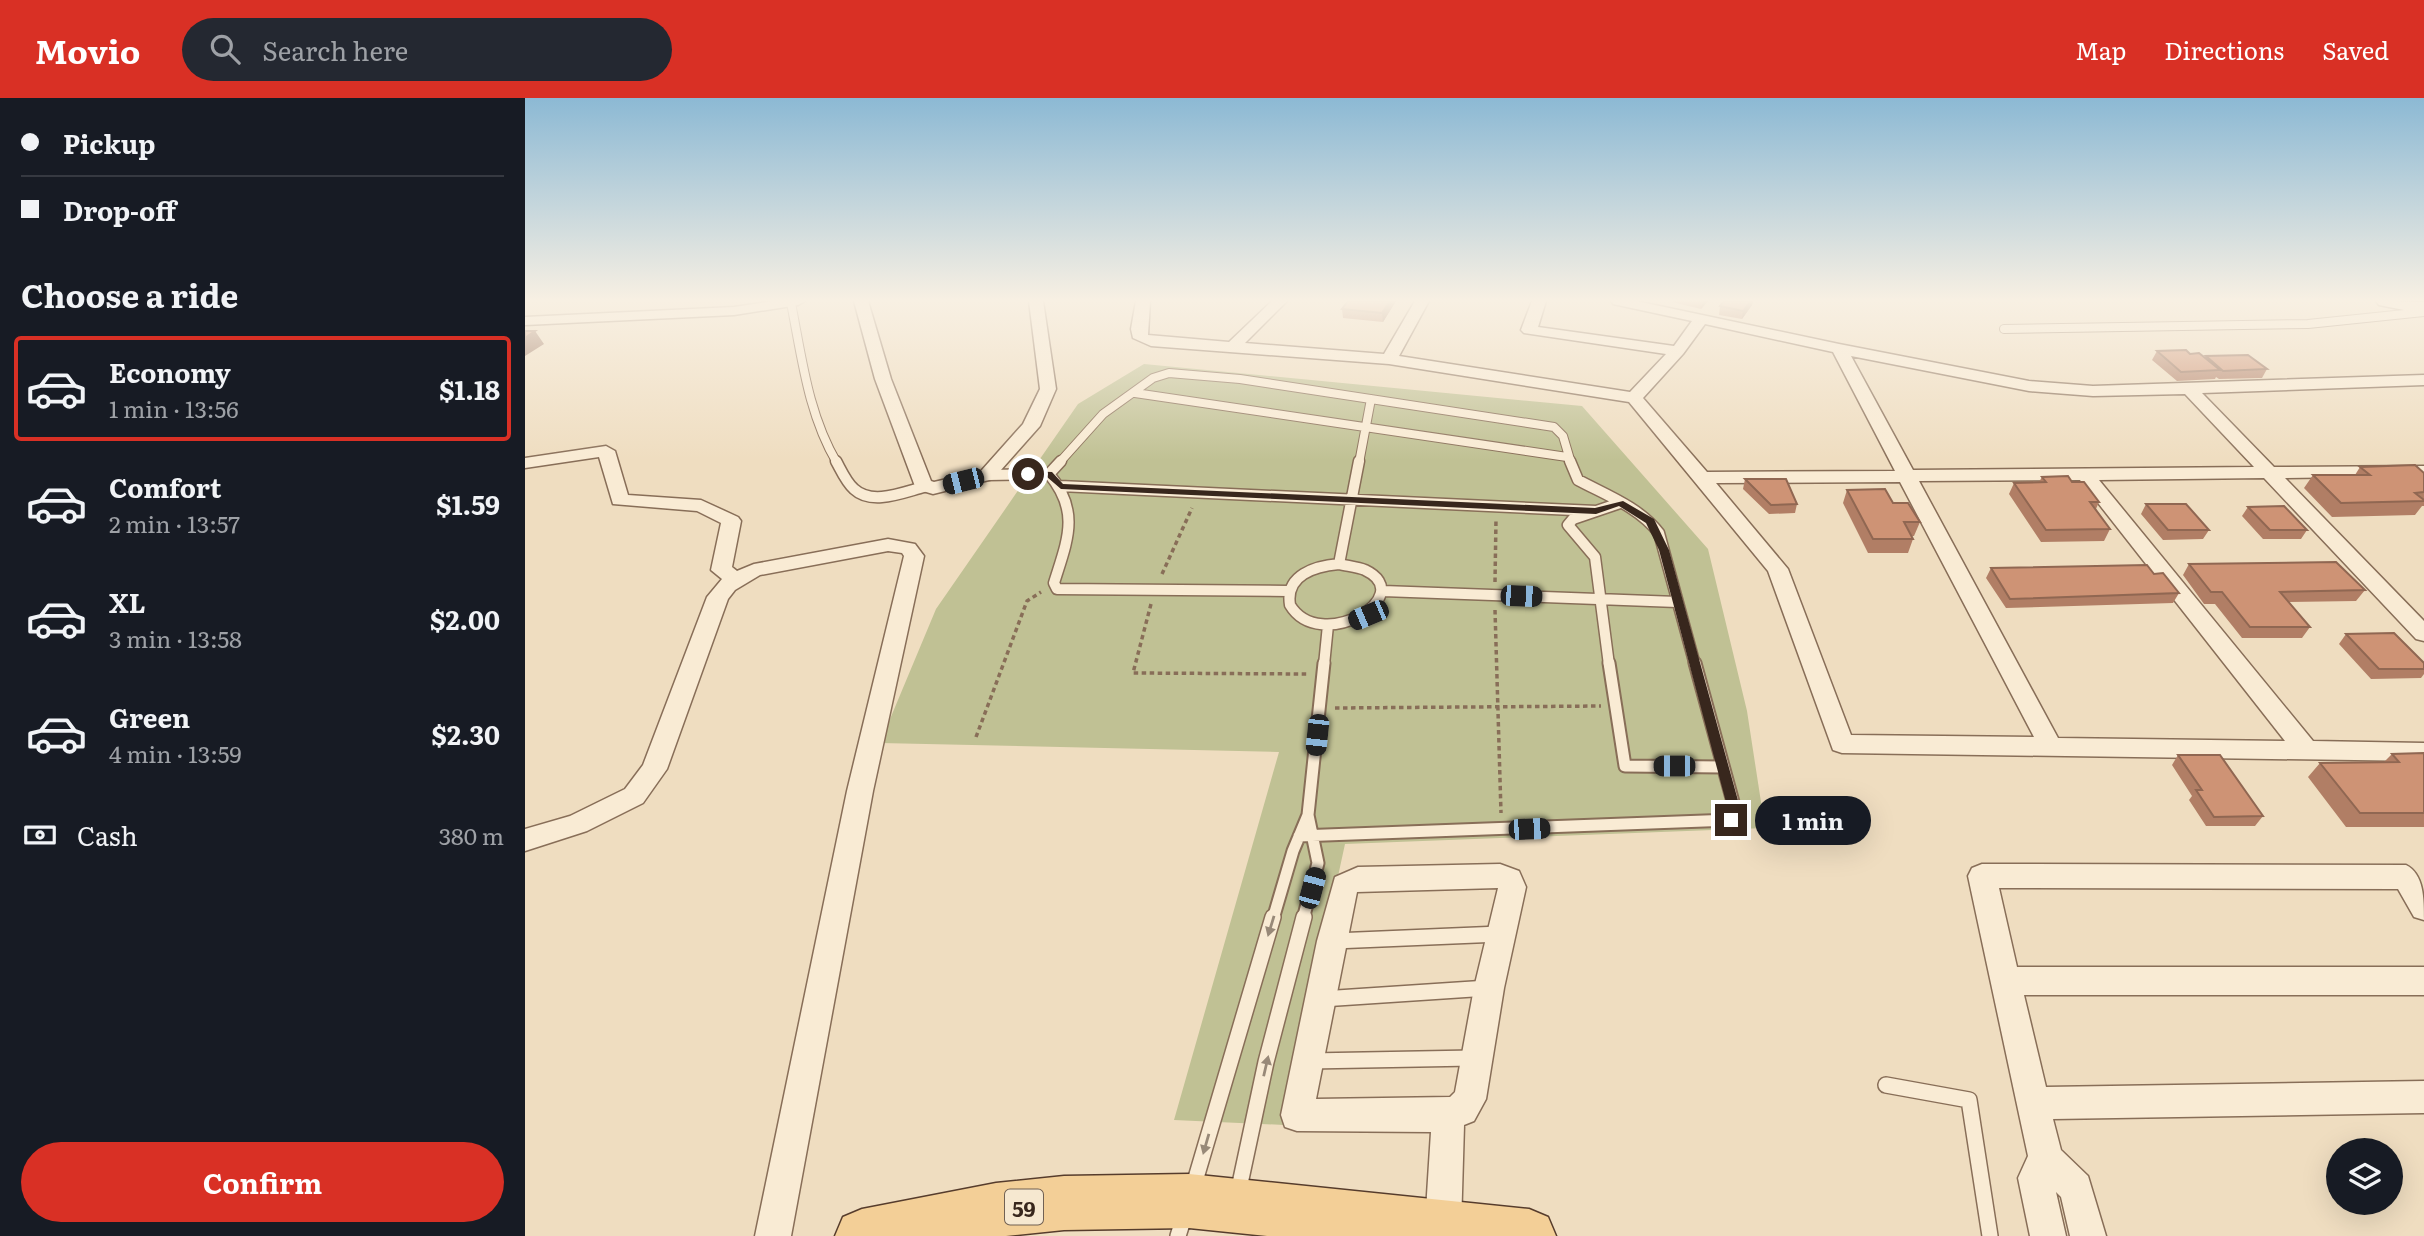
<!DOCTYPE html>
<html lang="en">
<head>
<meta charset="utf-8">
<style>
	:root { --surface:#171b24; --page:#242831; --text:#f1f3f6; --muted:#9ea1a6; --line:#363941; --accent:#d93025 }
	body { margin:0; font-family:Literata,serif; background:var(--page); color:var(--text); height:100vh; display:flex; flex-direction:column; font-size:26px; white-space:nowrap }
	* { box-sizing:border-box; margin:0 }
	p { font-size:23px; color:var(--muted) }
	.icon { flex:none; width:38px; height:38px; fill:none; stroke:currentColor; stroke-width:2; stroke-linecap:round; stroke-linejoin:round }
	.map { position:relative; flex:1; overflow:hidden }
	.side { display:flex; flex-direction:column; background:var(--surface); width:525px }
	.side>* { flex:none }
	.top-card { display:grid; align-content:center; height:154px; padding:0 21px; background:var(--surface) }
	.controls { position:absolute; left:1801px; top:1040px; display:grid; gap:14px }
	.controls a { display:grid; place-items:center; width:77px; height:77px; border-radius:50%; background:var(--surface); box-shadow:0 7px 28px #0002; font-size:35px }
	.end { position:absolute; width:32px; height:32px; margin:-16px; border:9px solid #38271d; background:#fff; box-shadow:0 0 0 4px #fff }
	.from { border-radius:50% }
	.bubble { position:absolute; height:49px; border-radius:24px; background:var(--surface); box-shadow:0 7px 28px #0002; font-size:23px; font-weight:700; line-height:49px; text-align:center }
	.car { position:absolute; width:21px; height:42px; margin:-21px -10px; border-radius:9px; box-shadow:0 0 5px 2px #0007; background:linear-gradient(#222 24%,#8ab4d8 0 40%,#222 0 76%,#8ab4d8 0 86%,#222 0) }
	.top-card b { display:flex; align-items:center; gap:24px; height:66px; font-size:26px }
	.top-card b+b { border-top:2px solid var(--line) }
	.top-card i { width:18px; height:18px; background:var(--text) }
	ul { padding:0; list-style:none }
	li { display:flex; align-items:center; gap:21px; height:105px; margin:0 14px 10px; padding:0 7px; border:4px solid transparent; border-radius:7px }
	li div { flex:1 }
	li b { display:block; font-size:26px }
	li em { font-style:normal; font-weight:700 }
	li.active { border-color:var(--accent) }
	li>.icon { width:63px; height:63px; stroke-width:1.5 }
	h2 { padding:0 21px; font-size:32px; line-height:84px }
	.pay { display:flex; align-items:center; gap:18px; height:77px; padding:0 21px; font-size:26px }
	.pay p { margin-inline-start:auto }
	.action { display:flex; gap:14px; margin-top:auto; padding:14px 21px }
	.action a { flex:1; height:80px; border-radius:42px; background:var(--accent); color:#fff; font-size:28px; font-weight:700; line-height:80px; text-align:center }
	header { display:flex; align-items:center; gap:42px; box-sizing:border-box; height:98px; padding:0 35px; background:var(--accent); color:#fff }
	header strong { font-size:33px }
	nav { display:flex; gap:38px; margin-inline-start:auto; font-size:24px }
	.search { width:490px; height:63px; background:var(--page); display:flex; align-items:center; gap:18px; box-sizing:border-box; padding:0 24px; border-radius:38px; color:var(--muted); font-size:26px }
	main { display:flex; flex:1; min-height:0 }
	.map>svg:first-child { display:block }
	.cemetery { fill:#c0c194 }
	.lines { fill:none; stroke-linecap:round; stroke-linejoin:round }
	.service-far3-casing { stroke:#886e58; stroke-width:10 }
	.service-far2-casing { stroke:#886e58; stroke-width:13 }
	.service-far1-casing { stroke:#886e58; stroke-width:15 }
	.service-casing { stroke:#886e58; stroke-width:18 }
	.minor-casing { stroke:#886e58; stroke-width:3 }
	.secondary-casing { stroke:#6a4f3b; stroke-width:3 }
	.primary-casing { stroke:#563c2c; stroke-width:3 }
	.path { stroke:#886e58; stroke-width:3.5; stroke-dasharray:4.5 3.5; stroke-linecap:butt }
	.service-far3 { stroke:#f9ebd4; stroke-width:8 }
	.service-far2 { stroke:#f9ebd4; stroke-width:10 }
	.service-far1 { stroke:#f9ebd4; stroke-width:11 }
	.service { stroke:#f9ebd4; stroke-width:15 }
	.minor { fill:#f9ebd4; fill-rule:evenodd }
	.secondary { fill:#f9ebd4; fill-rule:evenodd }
	.primary { fill:#f3cf97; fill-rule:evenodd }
	.wall { fill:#b17e65 }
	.shaded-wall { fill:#906752 }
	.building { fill:#ce9375; stroke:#906752; stroke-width:2 }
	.oneway { fill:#988978 }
	.route { fill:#38271d }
	.labels { text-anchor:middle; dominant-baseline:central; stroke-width:5; stroke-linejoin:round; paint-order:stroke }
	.shield { fill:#f6e8d0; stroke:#716153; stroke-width:2 }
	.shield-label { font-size:21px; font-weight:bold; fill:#38271d }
</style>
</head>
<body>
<header>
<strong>Movio</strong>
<div class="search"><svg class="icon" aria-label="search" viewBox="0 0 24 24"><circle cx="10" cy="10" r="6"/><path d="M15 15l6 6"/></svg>Search here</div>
<nav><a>Map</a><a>Directions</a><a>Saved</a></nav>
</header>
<main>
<section class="side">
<div class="top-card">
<b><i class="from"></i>Pickup</b>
<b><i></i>Drop-off</b>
</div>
<h2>Choose a ride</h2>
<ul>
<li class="active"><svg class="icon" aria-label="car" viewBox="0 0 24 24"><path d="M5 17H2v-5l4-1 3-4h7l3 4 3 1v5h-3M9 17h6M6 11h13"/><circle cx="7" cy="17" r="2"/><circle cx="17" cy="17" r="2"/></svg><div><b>Economy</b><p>1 min · 13:56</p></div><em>$1.18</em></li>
<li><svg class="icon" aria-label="car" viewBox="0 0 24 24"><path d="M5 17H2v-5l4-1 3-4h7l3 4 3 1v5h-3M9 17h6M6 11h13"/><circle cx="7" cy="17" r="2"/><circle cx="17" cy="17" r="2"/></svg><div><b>Comfort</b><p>2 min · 13:57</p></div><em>$1.59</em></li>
<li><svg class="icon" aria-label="car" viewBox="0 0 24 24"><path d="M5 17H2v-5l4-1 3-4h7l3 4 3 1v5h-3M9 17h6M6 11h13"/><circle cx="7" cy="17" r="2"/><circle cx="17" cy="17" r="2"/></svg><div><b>XL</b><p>3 min · 13:58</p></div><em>$2.00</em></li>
<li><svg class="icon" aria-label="car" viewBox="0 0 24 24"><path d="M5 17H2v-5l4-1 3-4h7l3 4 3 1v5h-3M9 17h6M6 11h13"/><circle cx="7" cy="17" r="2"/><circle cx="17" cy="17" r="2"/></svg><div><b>Green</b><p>4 min · 13:59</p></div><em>$2.30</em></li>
</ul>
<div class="pay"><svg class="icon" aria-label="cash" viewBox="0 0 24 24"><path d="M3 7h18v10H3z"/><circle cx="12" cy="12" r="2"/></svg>Cash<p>380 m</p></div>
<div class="action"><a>Confirm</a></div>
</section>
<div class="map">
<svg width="1899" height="1138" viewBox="0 0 1899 1138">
	<rect width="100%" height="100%" fill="#efddc0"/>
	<path class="cemetery" d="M619 266 1057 308 1183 451 1222 613 1240 730 820 746 759 1027 649 1022 754 654 355 645 411 511 553 306Z"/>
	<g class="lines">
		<g class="service-far3-casing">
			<path id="service-far3" d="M266 205C277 260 283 316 312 365
				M1479 231 1783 226 1899 214
				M610 295 1042 359
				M534 365 578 316 628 280 644 275 715 281 1029 329 1038 338 1046 365
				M834 365 846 301"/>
		</g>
		<g class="service-far2-casing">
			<path id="service-far2" d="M311 363C316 372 321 384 329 391 347 408 379 394 399 389
				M1045 363 1053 382C1081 397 1114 409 1134 435L1170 567
				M524 376 536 363
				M462 377 524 376C556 414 542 443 529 485L532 491 763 493
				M535 388 1071 413
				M814 466C822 468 833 469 840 472 895 498 795 557 765 507 760 477 790 468 814 466Z
				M814 466 834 363
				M858 493 1152 504
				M799 567 803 527
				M1084 567 1070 459 1043 427 1048 421 1095 405"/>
		</g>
		<g class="service-far1-casing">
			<path id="service-far1" d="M1084 565 1100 668 1198 669
				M774 738 1206 722 1210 717 1208 704 1170 565
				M748 821 768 753 783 717 799 565
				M778 821 793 765 783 717"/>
		</g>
		<g class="service-casing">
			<path id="service" d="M809 843 975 836
				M797 901 963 890
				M785 963 948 960
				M1361 987 1444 1002 1465 1138
				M668 1090 748 819
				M713 1095 741 964 779 819
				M653 1138 659 1119"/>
		</g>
		<g class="minor-casing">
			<path id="minor" d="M248 203H280L273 207 209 217 0 227V219L209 209Z
				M329 203H343L366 281 406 383 409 384 456 373 498 326 515 291 504 203H518L531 291 515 328 468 381 408 396 391 391 350 281Z
				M611 203H625L623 237 704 244 747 203H762L720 245 859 256 890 203H904L874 258 1105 294 1141 256 999 235 996 232 1007 203H1021L1013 229 1149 248 1167 223 1088 206 1086 203H1111L1314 246 1504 283 1568 288 1899 277V287L1677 295 1749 369 1899 368V378L1760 380 1899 523V543L1891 541 1739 380 1574 382 1788 643 1899 645V663L1317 655 1308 652 1243 473 1104 304 864 266 626 248 608 240 606 231ZM1180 226 1308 254 1370 373 1182 374 1118 300 1158 256ZM1326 258 1504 293 1568 298 1660 296 1729 369 1388 372ZM1555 382 1760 643 1533 640 1394 383ZM1375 384 1509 639 1326 637 1263 471 1191 385Z
				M81 348 90 353 103 397 176 402 213 419 216 423 207 469 212 473 229 466 363 441 390 446 399 458 348 693 266 1138H230L322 693 379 458 377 455 363 453 235 477 210 492 203 501 142 671 118 705 62 733 0 753V731L45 718 100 691 118 667 182 499 197 481 186 472 196 425 172 413 88 406 74 359 0 370V360Z
				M975 766 994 773 1001 789 979 890 961 1001 949 1023 939 1027 936 1128 932 1138H904L900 1128 906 1034 772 1033 760 1029 756 1017 792 843 810 779 833 769ZM973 790 949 890 930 994 925 999 791 1001 832 794Z
				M1457 766 1881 767C1899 776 1899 801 1899 822L1889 819 1873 791 1474 790 1492 869H1899V897H1499L1521 989 1899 983V1015L1528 1021 1536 1052 1563 1078 1581 1138H1545L1536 1099 1531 1094 1541 1138H1505L1493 1080 1503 1058 1443 778 1447 770Z"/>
		</g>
		<g class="secondary-casing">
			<path id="secondary" d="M1851 203 1899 204V216L1854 207Z"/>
		</g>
		<g class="primary-casing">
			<path id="primary" d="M664 1076 1004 1111 1023 1119 1031 1138H742L664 1130 539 1132 481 1138H310L318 1119 337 1111 471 1085 539 1078Z"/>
		</g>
		<path class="path" d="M637 476 667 410
			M970 484 971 421
			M626 506 608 575 782 576
			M970 512 976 715
			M810 610 1076 608
			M451 639 502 503 516 494"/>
		<use href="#service-far3" class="service-far3"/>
		<use href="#service-far2" class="service-far2"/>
		<use href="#service-far1" class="service-far1"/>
		<use href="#service" class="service"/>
		<use href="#minor" class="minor"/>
		<use href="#secondary" class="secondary"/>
		<use href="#primary" class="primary"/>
	</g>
	<path class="wall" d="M871 203 858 224 818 220 817 211Z
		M1147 203H1183L1176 211 1147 204Z
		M1199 203H1228L1227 207 1217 221 1194 217 1195 208Z
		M1632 253 1665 256 1680 260 1681 258 1742 271 1737 280 1694 281 1691 279 1690 281 1652 283 1627 262Z
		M1835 369 1899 375V408H1897L1890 417 1807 419 1779 390 1788 377H1830Z
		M1517 379 1547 384 1574 404 1571 411 1585 431 1579 443 1516 444 1484 396 1489 385 1514 384Z
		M1220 381 1272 406 1270 415 1244 416 1218 391Z
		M1322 392 1395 424 1389 438H1386L1388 441 1383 455H1343L1318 405Z
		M1621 406 1684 432 1678 441 1638 442 1616 416Z
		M1723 409 1782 432 1776 441H1738L1717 418Z
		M1664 466 1840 492 1831 503 1764 504 1785 529 1777 540H1717L1690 506H1679L1658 477Z
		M1466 470 1629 476 1654 495 1648 505 1481 510 1461 480Z
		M1821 536 1899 565V576L1896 580 1846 581 1814 546Z
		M1899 655V729H1821L1783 679 1795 665 1859 664 1867 656Z
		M1653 657 1738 718 1730 728H1681L1664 702 1667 698 1647 667Z"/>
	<path class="shaded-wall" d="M865 203H871L858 224 857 215Z
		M1178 203H1183L1176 211Z
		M1226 203H1228L1227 207 1217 221 1218 213Z
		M10 233 19 246 0 258V240Z"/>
	<path class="building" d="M823 203H865L857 215 817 211Z
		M1199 203H1226L1218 213 1195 208Z
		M0 233H10L0 240Z
		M1661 252 1665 256 1674 255 1695 272 1656 274 1632 253Z
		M1723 257 1742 271 1698 273 1681 258Z
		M1890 367 1899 375V394L1890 395 1899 402V403L1816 405 1788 377H1845L1835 369Z
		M1543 378 1547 384H1559L1574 404H1565L1585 431 1521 432 1489 385 1521 384 1517 379Z
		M1220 381H1261L1272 406 1246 407Z
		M1360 391 1368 405H1383L1395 424H1379L1388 441H1348L1322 392Z
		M1621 406H1661L1684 432H1643Z
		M1759 408 1782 432H1745L1723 409Z
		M1811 464 1840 492 1755 494 1785 529H1725L1697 494H1686L1664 466Z
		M1622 467 1629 476 1638 475 1654 495 1485 501 1466 470Z
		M1869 535 1899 565V571H1854L1821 536Z
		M1899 655V715H1835L1795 665 1874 664 1867 656Z
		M1653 657H1695L1738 718 1689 719 1671 692H1677Z"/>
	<defs><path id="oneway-solid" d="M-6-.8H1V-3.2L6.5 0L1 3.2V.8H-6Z" transform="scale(1.75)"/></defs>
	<g class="oneway">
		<use href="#oneway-solid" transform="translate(746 828) rotate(107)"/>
		<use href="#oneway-solid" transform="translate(741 968) rotate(-77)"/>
		<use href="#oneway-solid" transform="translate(681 1046) rotate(106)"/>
	</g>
	<linearGradient id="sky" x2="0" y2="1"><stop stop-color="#8cb9d4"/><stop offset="0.56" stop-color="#f8f0e3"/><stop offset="1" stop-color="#f8f0e3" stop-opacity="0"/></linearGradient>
	<rect width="1899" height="362" fill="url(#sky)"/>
	<path class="route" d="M503 373 527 374 538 386 1070 410 1098 403 1129 421 1144 452 1217 717 1206 727 1199 722 1203 716 1201 704 1134 452 1121 425 1094 408 1071 416 536 391 522 379 500 378V374Z"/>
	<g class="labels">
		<rect class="shield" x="480" y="1091.5" width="38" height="35" rx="5"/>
		<g class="shield-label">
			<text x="499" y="1109">59</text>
		</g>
	</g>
</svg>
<div class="controls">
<a><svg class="icon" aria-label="layers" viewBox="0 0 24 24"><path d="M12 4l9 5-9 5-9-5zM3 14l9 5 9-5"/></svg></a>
</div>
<i class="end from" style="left:503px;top:376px"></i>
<i class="end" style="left:1206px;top:722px"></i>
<div class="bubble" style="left:1230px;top:698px;width:116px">1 min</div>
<i class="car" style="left:438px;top:383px;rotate:256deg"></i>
<i class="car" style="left:996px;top:498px;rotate:92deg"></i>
<i class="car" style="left:843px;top:517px;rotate:247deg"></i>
<i class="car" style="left:792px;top:637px;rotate:186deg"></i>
<i class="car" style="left:1149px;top:668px;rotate:270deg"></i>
<i class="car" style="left:1004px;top:731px;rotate:88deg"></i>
<i class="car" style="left:787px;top:790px;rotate:15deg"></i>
</div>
</main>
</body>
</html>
